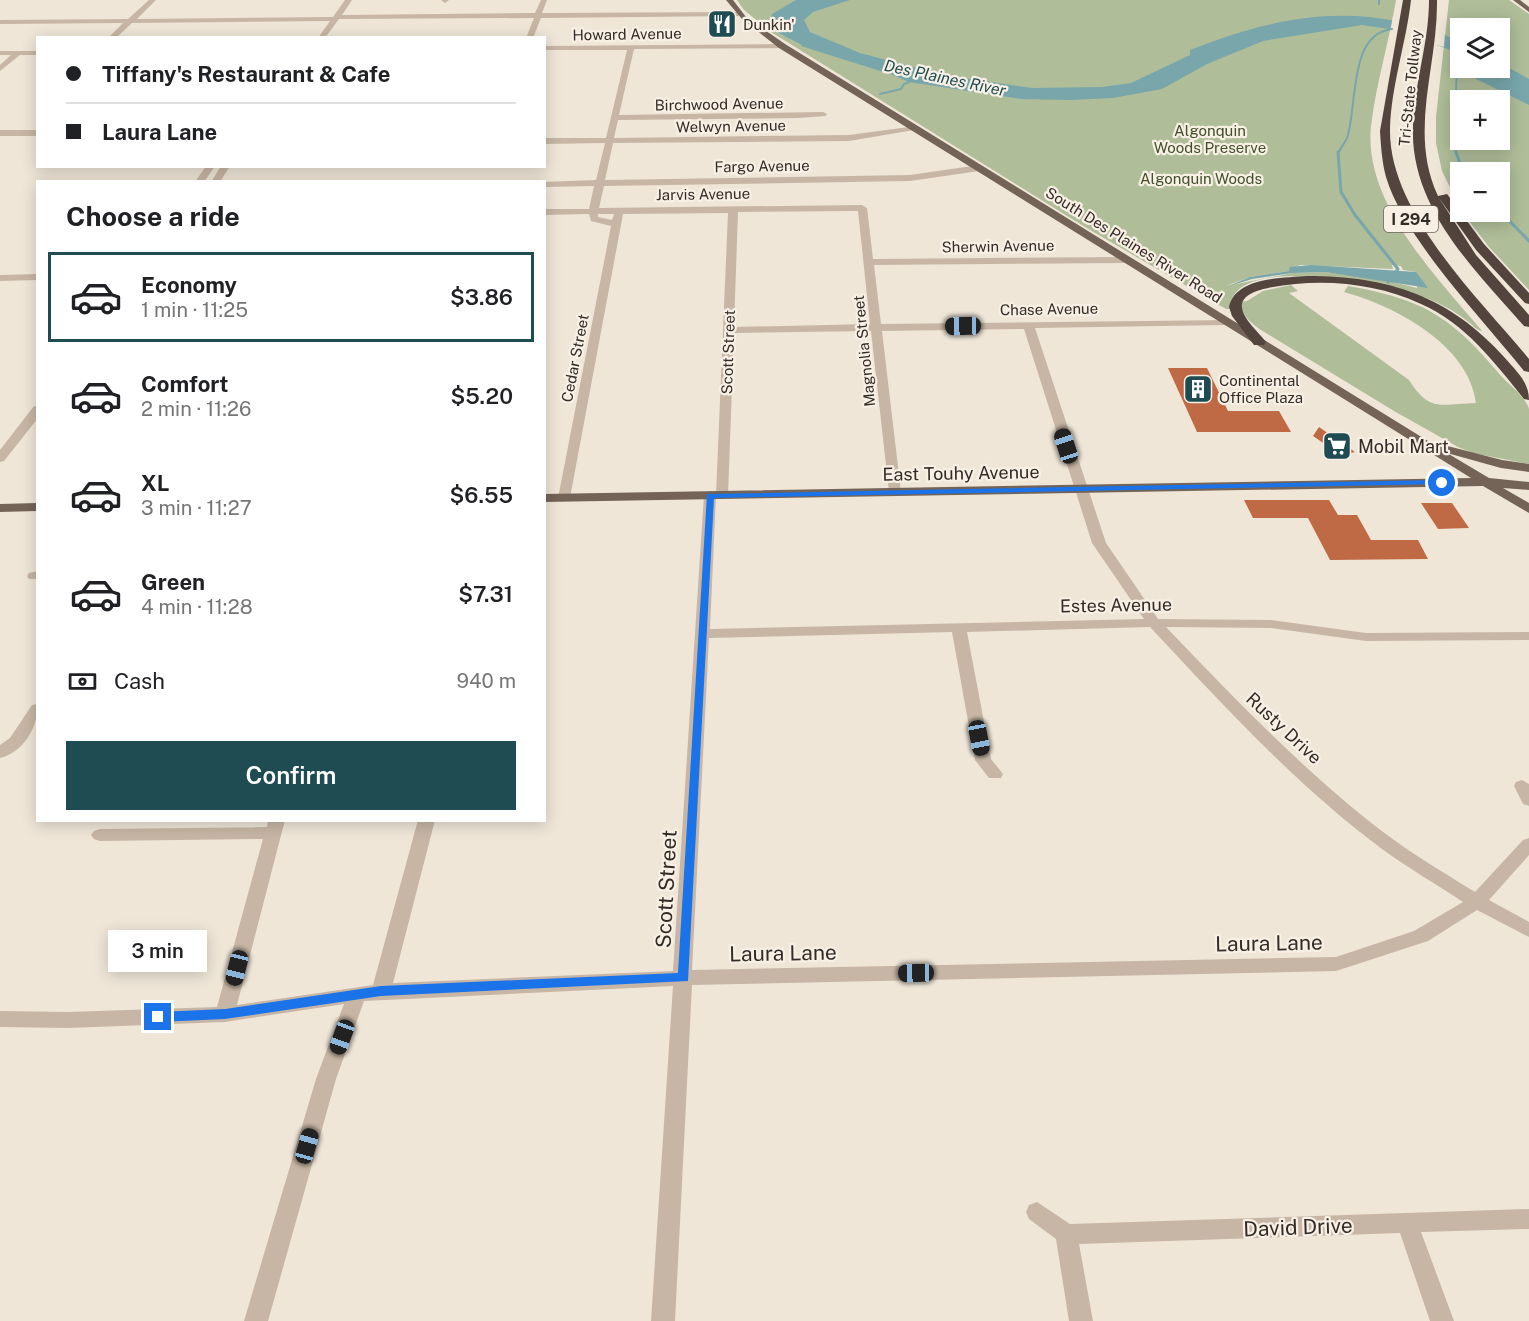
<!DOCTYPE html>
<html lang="en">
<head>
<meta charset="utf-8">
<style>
	:root { --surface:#fff; --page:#f2f2f2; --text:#202124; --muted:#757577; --line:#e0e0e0; --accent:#1e4c52 }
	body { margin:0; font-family:"Public Sans",sans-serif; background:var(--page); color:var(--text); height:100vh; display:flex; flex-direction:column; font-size:22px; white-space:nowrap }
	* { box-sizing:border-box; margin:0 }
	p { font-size:20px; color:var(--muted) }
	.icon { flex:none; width:33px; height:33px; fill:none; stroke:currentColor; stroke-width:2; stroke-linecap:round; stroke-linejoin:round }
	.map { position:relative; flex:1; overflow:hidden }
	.side { position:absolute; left:36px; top:180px; width:510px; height:642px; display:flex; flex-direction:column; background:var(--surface); border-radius:0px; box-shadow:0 3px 15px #0003 }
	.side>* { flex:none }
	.banner { position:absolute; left:36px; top:36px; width:510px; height:132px; border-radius:0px; box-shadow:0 3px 15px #0003; display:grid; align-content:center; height:132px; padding:0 30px; background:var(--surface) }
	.fabs { position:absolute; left:1450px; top:18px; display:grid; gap:12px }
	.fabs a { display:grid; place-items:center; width:60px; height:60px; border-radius:0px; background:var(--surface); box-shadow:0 3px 15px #0003; font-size:30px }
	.end { position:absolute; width:27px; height:27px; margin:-14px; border:8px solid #1a73e8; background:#fff; box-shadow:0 0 0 3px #fff }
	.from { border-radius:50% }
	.bubble { position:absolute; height:42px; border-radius:0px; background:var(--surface); box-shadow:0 3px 15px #0003; font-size:20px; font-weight:600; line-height:42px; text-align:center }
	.car { position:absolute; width:18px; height:36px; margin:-18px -9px; border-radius:8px; box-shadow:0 0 4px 2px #0007; background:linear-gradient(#222 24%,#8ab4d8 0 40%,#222 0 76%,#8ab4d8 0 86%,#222 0) }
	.banner b { display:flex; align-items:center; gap:21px; height:57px; font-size:22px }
	.banner b+b { border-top:2px solid var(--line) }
	.banner i { width:15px; height:15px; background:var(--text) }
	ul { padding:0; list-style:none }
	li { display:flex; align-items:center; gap:18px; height:90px; margin:0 12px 9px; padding:0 18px; border:3px solid transparent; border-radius:0px }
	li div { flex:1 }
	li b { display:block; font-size:22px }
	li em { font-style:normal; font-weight:600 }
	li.active { border-color:var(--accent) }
	li>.icon { width:54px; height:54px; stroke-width:1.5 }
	h2 { padding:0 30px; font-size:27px; line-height:72px }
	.pay { display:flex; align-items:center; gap:15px; height:66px; padding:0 30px; font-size:22px }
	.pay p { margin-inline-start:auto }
	.cta { display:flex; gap:12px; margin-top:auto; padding:12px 30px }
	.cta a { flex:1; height:69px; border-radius:0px; background:var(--accent); color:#fff; font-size:24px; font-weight:600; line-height:69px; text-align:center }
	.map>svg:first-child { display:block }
	.green { fill:#afbd99; fill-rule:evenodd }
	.water { fill:#78a6ab }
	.pier { fill:#efe6d8 }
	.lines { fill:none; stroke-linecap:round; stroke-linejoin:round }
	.stream-far1 { stroke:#78a6ab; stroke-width:2 }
	.stream { stroke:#78a6ab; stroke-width:3 }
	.building { fill:#c06a45 }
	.minor { fill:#c7b6a5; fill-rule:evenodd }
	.major { fill:#746357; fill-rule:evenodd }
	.highway { fill:#53453d; fill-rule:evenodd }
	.route { fill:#1a73e8 }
	.labels { text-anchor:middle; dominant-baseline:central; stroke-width:4.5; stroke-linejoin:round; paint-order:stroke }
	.far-poi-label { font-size:15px; fill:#332b26; stroke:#f8f0e4; text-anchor:start }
	.far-street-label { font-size:15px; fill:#332b26; stroke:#f8f0e4 }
	.far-park-label { font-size:15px; fill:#40502b; stroke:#f8f0e4 }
	.far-water-label { font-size:16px; font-style:italic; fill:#1e4c52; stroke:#f8f0e4 }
	.shield { fill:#f8f0e4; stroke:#6e665f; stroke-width:1.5 }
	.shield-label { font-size:16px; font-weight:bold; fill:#332b26 }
	.poi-label { font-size:18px; fill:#332b26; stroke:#f8f0e4; text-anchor:start }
	.street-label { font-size:18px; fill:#332b26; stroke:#f8f0e4 }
	.near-street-label { font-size:21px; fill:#332b26; stroke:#f8f0e4 }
</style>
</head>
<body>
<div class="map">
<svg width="1529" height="1321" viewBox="0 0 1529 1321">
	<rect width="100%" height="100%" fill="#efe6d8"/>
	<path class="green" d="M737 0H1396C1389 42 1376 84 1371 126 1363 203 1437 277 1482 331 1476 330 1473 325 1467 321 1455 311 1438 302 1423 297 1391 287 1231 250 1230 309H1226L1085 227 771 32 744 10ZM1300 265 1393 269 1392 265 1401 266 1403 270 1416 272 1417 288 1380 279 1325 272 1293 273 1226 286 1250 277 1289 271Z
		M1449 0H1509L1529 14V290L1489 247 1462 212H1500V172H1461V210L1442 171 1436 143V117ZM1461 28H1500V68H1461ZM1461 100H1500V140H1461Z
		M1291 285 1298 291 1289 293 1409 380C1430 413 1441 404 1476 403 1469 345 1395 306 1344 292L1348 286C1424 299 1453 318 1502 377 1510 385 1526 398 1529 409 1529 421 1529 450 1529 464L1473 453 1458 447 1394 411 1261 330C1251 323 1241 315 1240 302L1247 301 1263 291Z"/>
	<path class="water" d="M796 0H850L813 12 804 20 810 32 860 53 943 75 1032 88 1102 87 1131 83 1190 55V50C1283 13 1366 0 1461 42V57L1453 51 1421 39 1389 29 1362 25 1263 41 1207 64 1162 89 1113 98 1071 100 1021 99 909 82 893 75 801 46 802 45 779 33 769 23 772 14Z
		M1500 63 1529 79V105L1476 79 1467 68H1500Z
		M1311 265 1416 272 1428 288 1325 272 1293 273 1252 279 1226 287 1250 277 1289 271 1290 267Z"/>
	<path class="pier" d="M1393 16 1445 32 1444 47 1390 32Z"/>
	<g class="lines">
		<path class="stream-far1" d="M1379 0V4
			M880 94 901 89 904 84 912 81
			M1338 154C1340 148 1345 143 1347 138 1358 105 1348 34 1392 29
			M1456 154 1454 134 1457 69 1461 64"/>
		<path class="stream" d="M1338 152 1341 192 1355 215 1398 269 1388 282
			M1456 152 1463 172
			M1500 211 1529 241"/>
	</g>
	<path class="building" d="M1168 368H1207L1228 411H1279L1291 432H1197Z
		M1319 427 1355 452 1341 455 1313 436Z
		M1244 500H1329L1338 515H1357L1371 540H1418L1428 559 1330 560 1308 518H1253Z
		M1421 503H1452L1469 528 1438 529Z"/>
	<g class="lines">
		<path class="minor" d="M149 0H156L137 19 333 17 345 0H352L342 15 535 13 541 0H547L542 13 739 12 743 14 739 16 541 18 533 38H526L534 18 339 19 325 38H318L330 21 132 23 116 38H108L123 23 0 24V20L128 19Z
			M449 0 445 3 442 1V0Z
			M782 44 785 48 634 49 619 115 823 112 827 114 826 116 798 118 618 120 614 138 849 135 916 126 920 129 849 141 613 143 605 180 910 175 979 165 983 168 979 171 910 181 604 186 599 208 862 205 867 208 873 259 1126 257 1131 260 1126 263 874 265 881 324 1230 320 1231 322 1226 325 1035 328 1106 543 1158 619 1271 620 1366 633 1529 632V640L1366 641 1271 628 1166 627C1238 702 1311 779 1394 840 1420 859 1448 875 1475 892L1523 840 1529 838V855L1489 900 1529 922V937L1477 910 1428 941 1336 971 692 985 675 1321H651L673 986 364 1001 336 1079 268 1321H244L316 1079 344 1004 225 1022 68 1028 0 1027V1011L68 1012 217 1007 263 839 100 841 94 839 91 835 94 831 100 829 267 827 268 820H285L237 1005 373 985 418 820H435L393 983 673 971 704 495 710 491 716 494 728 213 623 214 570 498 569 501H559L558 498 611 226 591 221 589 214 544 215V209H589L594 186 544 187 543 182 596 180 605 143 544 144V138H606L627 50H544V46ZM858 211 870 324 734 327 738 212ZM598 214H614L612 220 598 217ZM1024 329 1092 543 1144 619 710 629 716 496 722 499 728 495 734 333 871 331 889 492 895 496 901 492 882 331ZM1150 627C1223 705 1296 785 1382 849 1408 868 1436 884 1463 902L1414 931 1336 957 692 970 709 638 952 632 975 760 989 778H1001L1003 774 991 759 967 632Z
			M0 51H38V55H20L0 71V65L11 55H0Z
			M0 130H38V136H0Z
			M206 166H215L204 182H195Z
			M221 166H230L220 182H211Z
			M38 274V280L0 281V275Z
			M34 406H38V418L4 461 0 462V450Z
			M38 571V579H29L27 576 29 573Z
			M38 704C38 727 24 752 0 758V745L10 738 32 705Z
			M1522 780 1529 784V806L1523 804 1514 786 1516 782Z
			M1037 1202 1070 1224 1529 1209V1229L1421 1232 1454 1321H1430L1400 1233 1079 1244 1093 1321H1069L1056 1239 1029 1219 1026 1212 1029 1205Z"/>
		<path class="major" d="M726 0H733L746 17 785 44 1428 441 1502 460 1529 464V472L1501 468 1447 453 1489 478 1529 482V490L1503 488 1529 503V513L1483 486 544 502V494L1471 478 779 48 742 19Z
			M1513 0H1520L1529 7V12Z
			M38 503V511L0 512V504Z"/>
		<path class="highway" d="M1403 0H1411C1406 44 1391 86 1390 130 1389 213 1479 298 1529 359V372L1524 371C1482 318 1405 240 1386 177 1382 162 1381 147 1380 131Z
			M1429 0H1437C1438 67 1408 132 1438 196L1447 194 1484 244 1529 293V304L1525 303 1476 250 1439 198 1476 255 1529 315V327L1524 326C1475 270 1410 208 1413 127 1414 84 1429 43 1429 0Z
			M1307 276C1388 276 1450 296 1505 358 1517 372 1529 382 1529 400L1524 399C1494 362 1465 323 1421 304 1373 282 1319 278 1268 288 1259 290 1244 294 1242 304 1240 317 1259 332 1266 342L1264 345H1254L1232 316 1229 307C1235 277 1283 278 1307 276Z"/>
	</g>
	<path class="route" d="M1442 480 1444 484 714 498 688 981 381 996 225 1019 158 1022 151 1017 158 1012 225 1009 381 986 678 973 707 494Z"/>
	<defs>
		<g id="restaurant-square" transform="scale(1.5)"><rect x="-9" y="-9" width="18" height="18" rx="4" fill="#1e4c52" stroke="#f8f0e4"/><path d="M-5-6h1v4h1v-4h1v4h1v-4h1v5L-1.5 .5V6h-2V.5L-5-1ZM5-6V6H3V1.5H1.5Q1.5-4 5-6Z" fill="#fff"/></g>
		<g id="building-square" transform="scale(1.5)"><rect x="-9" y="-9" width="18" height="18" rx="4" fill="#1e4c52" stroke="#f8f0e4"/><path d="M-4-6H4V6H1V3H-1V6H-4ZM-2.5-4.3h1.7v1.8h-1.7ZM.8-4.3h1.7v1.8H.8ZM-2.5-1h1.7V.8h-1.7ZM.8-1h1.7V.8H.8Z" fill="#fff"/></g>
		<g id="supermarket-square" transform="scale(1.5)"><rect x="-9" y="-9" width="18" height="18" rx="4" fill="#1e4c52" stroke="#f8f0e4"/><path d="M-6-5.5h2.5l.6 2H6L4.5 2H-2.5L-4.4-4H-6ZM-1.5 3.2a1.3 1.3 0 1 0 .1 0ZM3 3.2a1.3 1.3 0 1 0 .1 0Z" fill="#fff"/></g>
	</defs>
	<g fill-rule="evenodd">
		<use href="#restaurant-square" x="722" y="24"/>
		<use href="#building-square" x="1198" y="389"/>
		<use href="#supermarket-square" x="1337" y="446"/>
	</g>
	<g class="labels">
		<g class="far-poi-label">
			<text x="743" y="24">Dunkin'</text>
			<text x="1219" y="380">Continental<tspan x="1219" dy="17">Office Plaza</tspan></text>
		</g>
		<g class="far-street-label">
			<text transform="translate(627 34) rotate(-1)">Howard Avenue</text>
			<text transform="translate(1410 88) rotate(-84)">Tri-State Tollway</text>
			<text transform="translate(719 104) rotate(-1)">Birchwood Avenue</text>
			<text transform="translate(731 126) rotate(-1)">Welwyn Avenue</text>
			<text transform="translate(762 166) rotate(-1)">Fargo Avenue</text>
			<text transform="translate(703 194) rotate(-1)">Jarvis Avenue</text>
			<text transform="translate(1134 245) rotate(32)">South Des Plaines River Road</text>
			<text transform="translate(998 246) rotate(-1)">Sherwin Avenue</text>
			<text transform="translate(1049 309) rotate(-1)">Chase Avenue</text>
			<text transform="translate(864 351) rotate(-96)">Magnolia Street</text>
			<text transform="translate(728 352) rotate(-88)">Scott Street</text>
			<text transform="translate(575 358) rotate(-79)">Cedar Street</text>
		</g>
		<g class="far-park-label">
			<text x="1210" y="130">Algonquin<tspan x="1210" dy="17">Woods Preserve</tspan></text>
			<text x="1201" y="178">Algonquin Woods</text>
		</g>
		<g class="far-water-label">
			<text transform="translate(945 78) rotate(12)">Des Plaines River</text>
		</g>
		<rect class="shield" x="1384" y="206" width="54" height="26" rx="4.5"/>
		<g class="shield-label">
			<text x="1411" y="219">I 294</text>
		</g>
		<g class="poi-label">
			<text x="1358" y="446">Mobil Mart</text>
		</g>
		<g class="street-label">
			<text transform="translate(961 473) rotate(-1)">East Touhy Avenue</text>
			<text transform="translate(1116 605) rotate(-1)">Estes Avenue</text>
			<text transform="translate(1284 728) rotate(43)">Rusty Drive</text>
		</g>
		<g class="near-street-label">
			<text transform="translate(666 889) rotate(-87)">Scott Street</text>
			<text transform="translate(1269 943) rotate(-1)">Laura Lane</text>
			<text transform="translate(783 953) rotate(-1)">Laura Lane</text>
			<text transform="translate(1298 1227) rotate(-2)">David Drive</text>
		</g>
	</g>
</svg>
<div class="fabs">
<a><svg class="icon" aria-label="layers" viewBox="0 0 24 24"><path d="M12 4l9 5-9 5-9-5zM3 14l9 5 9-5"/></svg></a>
<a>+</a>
<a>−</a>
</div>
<i class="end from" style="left:1442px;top:483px"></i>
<i class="end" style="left:158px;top:1017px"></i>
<div class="bubble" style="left:108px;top:930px;width:99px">3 min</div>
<i class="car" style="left:963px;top:326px;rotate:269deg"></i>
<i class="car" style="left:1066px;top:446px;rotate:342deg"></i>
<i class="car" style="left:979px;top:738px;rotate:169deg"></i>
<i class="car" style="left:237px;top:968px;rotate:194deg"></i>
<i class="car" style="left:916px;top:973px;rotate:269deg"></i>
<i class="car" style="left:342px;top:1037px;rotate:200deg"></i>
<i class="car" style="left:307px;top:1146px;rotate:16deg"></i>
<div class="banner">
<b><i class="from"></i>Tiffany's Restaurant &amp; Cafe</b>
<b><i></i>Laura Lane</b>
</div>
<section class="side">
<h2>Choose a ride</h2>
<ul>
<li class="active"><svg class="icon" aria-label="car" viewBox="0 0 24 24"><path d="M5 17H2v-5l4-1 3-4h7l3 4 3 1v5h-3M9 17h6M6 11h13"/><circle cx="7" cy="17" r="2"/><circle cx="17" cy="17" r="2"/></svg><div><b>Economy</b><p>1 min · 11:25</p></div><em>$3.86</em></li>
<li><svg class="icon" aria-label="car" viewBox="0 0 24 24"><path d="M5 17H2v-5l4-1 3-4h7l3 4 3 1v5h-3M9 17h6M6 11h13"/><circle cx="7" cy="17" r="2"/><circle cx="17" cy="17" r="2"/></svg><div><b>Comfort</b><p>2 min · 11:26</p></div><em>$5.20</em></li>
<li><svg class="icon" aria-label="car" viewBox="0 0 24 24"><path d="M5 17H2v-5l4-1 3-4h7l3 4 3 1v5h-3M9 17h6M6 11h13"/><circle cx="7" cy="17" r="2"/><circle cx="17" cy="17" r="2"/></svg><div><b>XL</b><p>3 min · 11:27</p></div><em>$6.55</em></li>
<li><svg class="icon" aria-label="car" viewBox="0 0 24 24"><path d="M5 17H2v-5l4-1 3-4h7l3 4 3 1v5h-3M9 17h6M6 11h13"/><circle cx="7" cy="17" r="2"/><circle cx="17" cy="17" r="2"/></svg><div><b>Green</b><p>4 min · 11:28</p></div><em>$7.31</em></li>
</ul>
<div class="pay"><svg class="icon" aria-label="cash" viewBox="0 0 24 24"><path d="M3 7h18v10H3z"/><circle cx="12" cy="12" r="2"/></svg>Cash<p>940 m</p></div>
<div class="cta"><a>Confirm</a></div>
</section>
</div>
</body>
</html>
